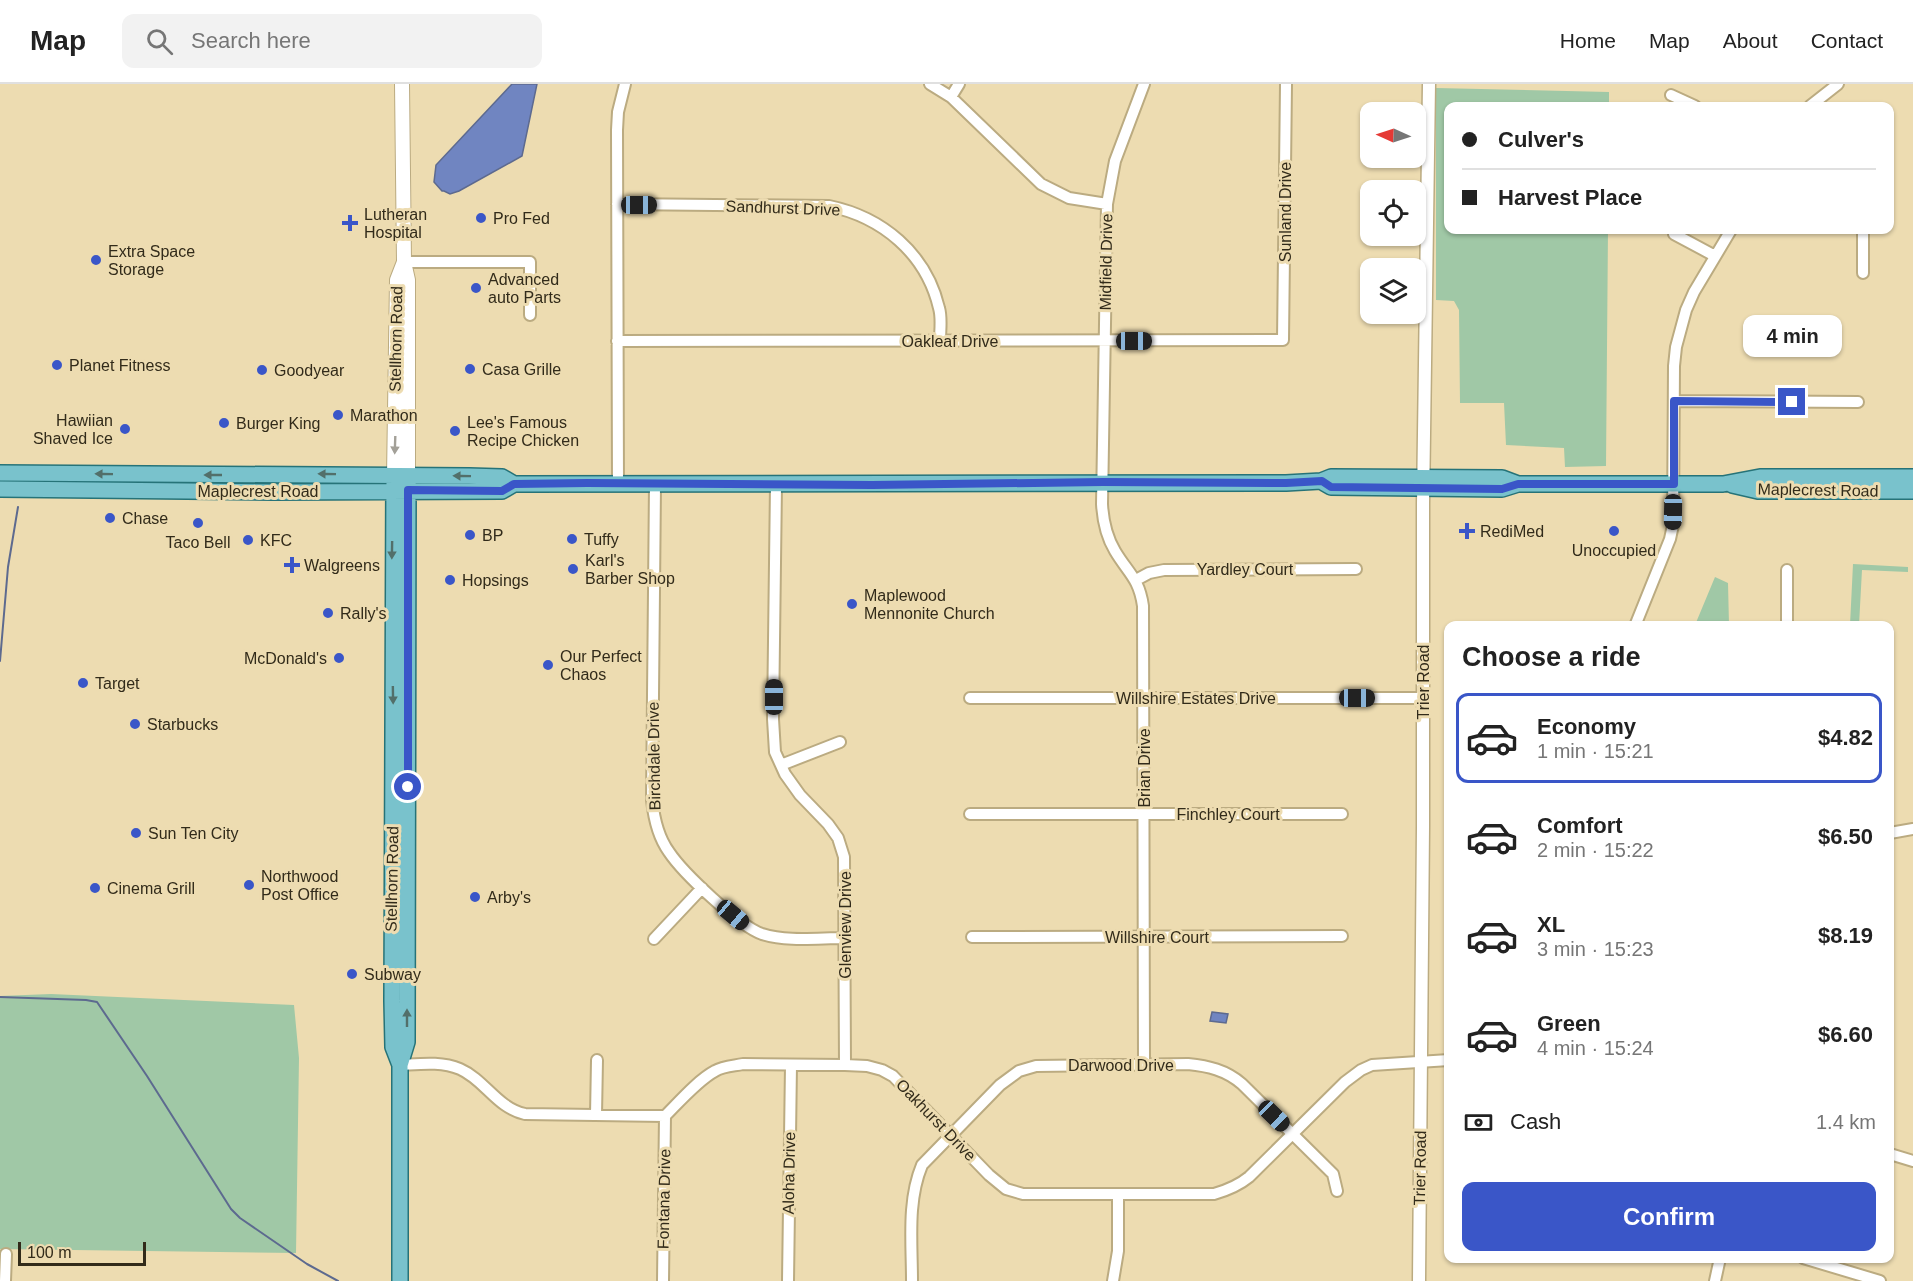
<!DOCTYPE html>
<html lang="en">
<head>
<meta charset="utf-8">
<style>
	:root { --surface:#fff; --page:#f2f2f2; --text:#222; --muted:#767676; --line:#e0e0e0; --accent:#3a56c8 }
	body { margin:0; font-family:Helvetica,sans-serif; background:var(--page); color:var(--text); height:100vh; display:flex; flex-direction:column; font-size:22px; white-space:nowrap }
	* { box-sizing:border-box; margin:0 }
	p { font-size:20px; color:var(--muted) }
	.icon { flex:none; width:33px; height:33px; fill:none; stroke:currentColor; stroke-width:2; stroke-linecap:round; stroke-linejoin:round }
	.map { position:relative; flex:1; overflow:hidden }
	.side { position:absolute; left:1444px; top:537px; width:450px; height:642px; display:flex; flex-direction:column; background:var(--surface); border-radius:12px; box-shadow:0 2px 4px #0004 }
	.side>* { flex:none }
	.hud { position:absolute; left:1444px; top:18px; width:450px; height:132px; border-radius:12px; box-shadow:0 2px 4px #0004; display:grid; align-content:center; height:132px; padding:0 18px; background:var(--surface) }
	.needle { width:39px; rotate:273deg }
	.fabs { position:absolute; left:1360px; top:18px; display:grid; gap:12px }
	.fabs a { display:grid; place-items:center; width:66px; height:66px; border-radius:12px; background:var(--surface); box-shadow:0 2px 4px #0004; font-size:30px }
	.scale { position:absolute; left:18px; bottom:15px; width:128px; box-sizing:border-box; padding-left:6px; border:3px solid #322b1a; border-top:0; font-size:16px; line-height:21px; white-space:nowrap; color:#322b1a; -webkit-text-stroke:4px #eddcb1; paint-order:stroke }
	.end { position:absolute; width:27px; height:27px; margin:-14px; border:8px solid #3a56c8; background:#fff; box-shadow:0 0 0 3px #fff }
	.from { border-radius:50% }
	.bubble { position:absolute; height:42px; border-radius:12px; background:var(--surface); box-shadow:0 2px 4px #0004; font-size:20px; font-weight:700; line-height:42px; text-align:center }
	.car { position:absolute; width:18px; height:36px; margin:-18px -9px; border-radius:8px; box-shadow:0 0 4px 2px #0007; background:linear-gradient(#222 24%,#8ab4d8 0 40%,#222 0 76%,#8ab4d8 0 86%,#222 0) }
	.hud b { display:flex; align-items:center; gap:21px; height:57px; font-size:22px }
	.hud b+b { border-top:2px solid var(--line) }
	.hud i { width:15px; height:15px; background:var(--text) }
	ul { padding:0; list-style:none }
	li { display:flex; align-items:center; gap:18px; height:90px; margin:0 12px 9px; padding:0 6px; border:3px solid transparent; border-radius:12px }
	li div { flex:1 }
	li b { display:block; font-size:22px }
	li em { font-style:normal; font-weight:700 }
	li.current { border-color:var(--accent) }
	li>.icon { width:54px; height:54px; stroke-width:1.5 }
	h2 { padding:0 18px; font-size:27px; line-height:72px }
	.pay { display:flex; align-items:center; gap:15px; height:66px; padding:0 18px; font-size:22px }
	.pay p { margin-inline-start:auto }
	.button { display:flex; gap:12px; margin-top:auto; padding:12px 18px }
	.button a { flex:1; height:69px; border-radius:12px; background:var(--accent); color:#fff; font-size:24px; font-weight:700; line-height:69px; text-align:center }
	header { display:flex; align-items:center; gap:36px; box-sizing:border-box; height:84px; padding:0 30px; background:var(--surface); border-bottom:2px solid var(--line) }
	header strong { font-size:28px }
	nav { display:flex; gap:33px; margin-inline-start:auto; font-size:21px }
	.search { width:420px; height:54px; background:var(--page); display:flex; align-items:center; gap:15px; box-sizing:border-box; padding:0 21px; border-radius:12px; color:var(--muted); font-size:22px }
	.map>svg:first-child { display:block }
	.green { fill:#a0c8a6 }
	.water { fill:#7085c1; stroke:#5d6a8f; stroke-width:1.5 }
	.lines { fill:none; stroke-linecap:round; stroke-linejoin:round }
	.stream { stroke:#5d6a8f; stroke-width:2 }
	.minor-casing { stroke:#bbab81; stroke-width:14 }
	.tertiary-casing { stroke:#bbab81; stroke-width:15 }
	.secondary-casing { stroke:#bbab81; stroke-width:16 }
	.primary-casing { stroke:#267378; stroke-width:18 }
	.minor { stroke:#fff; stroke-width:10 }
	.tertiary { stroke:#fff; stroke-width:12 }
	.secondary { stroke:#fff; stroke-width:14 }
	.primary { stroke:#79c2cc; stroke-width:15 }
	.oneway { fill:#a3a098 }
	.oneway2 { fill:#526f6a }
	.route { stroke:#3a56c8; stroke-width:8 }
	.poi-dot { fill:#3a56c8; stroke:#eddcb1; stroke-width:2 }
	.labels { text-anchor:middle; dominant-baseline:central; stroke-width:6; stroke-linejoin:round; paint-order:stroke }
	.street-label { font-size:16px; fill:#322b1a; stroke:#eddcb1 }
	.poi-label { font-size:16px; fill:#322b1a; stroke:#eddcb1; text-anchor:start }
</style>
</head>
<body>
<header>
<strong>Map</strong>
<div class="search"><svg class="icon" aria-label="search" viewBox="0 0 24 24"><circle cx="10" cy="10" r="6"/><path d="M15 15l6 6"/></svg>Search here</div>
<nav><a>Home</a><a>Map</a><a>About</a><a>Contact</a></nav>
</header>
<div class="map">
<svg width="1913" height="1197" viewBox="0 0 1913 1197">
	<rect width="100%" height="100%" fill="#eddcb1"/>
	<path class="green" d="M1436 4 1609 8V22H1449V146H1608L1606 382 1565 383 1564 364 1506 361 1504 319H1460L1459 226 1454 217 1436 216Z
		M1853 480 1908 483V488L1862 486 1859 541H1850Z
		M1715 493 1728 499 1729 541H1695Z
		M51 910 294 921 299 974 296 1169 0 1165V912Z"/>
	<path class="water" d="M512 0H537L522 72 459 107 450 110 444 107H442L434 98 436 81Z
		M1212 928 1228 930 1226 939 1210 937Z"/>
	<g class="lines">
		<path class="stream" d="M0 577 8 483 18 423
			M0 913 86 916 97 918 147 992 231 1125 240 1134 307 1180 338 1197"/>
		<g class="minor-casing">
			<path id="minor" d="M930 0 951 13 1041 100 1069 114 1107 120
				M1144 0 1115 77 1107 120 1102 420C1103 438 1106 452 1115 467 1128 489 1139 494 1143 522L1144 981
				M1671 11 1695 22
				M951 13 959 0
				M1810 22 1838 0
				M617 120 829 122C882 133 926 169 939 224 942 234 940 246 940 256
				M1674 150 1715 172
				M404 178H530V231
				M1863 189V146
				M617 257 1283 256 1286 0
				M1674 317 1858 318
				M618 400 617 46 618 28 625 0
				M655 401 652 716C654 735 658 753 669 768 683 789 739 842 762 850 787 858 818 854 844 854
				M776 401 773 635 775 668 785 690 800 711 828 740 838 754 844 773 845 981
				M1787 486V542
				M1136 496 1149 489 1164 486 1356 485
				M1635 542 1670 455 1673 441 1674 282 1676 263 1686 226 1694 208 1731 146
				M970 614H1423
				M781 681 840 658
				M970 730H1342
				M1890 749 1913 745
				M972 853 1342 852
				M654 855 702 804
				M400 981C420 980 441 977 460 985 485 996 497 1024 525 1030L665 1032C679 1018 698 996 715 987 723 982 733 982 743 980L845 981 867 982 882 986 893 992 989 1091 1006 1105 1023 1110H1214C1228 1106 1238 1102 1249 1093L1345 998 1361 986 1372 981 1449 976
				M596 1031 597 976
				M1890 1070 1913 1077
				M1803 1174 1880 1197
				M5 1197 6 1170
				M663 1197 665 1032
				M788 1197 791 981
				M912 1197C912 1158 907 1117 922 1081L1000 1001 1019 987 1036 982 1188 980C1208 982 1226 986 1242 1000L1333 1090 1337 1107
				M1113 1197 1118 1167V1112
				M1715 1197 1720 1174"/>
		</g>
		<g class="tertiary-casing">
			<path id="tertiary" d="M1419 1197 1423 743V419L1429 0"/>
		</g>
		<g class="secondary-casing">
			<path id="secondary" d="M402 0 404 178 408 196V392
				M394 392 397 196 404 178"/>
		</g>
		<g class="primary-casing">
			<path id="primary" d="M0 389 469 392 502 393 514 400 1286 399 1321 397 1331 393 1502 394 1518 400
				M394 392 392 917 393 963 400 981
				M1324 399 1331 403 1502 405 1518 400H1723L1760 393H1913
				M1732 401 1758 407H1913
				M0 405 273 408 502 407 514 400
				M400 1197V981L407 958 408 392"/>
		</g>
		<use href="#minor" class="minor"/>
		<use href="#tertiary" class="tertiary"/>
		<use href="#secondary" class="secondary"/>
		<use href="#primary" class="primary"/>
	</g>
	<defs><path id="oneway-solid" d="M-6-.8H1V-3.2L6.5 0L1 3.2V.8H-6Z" transform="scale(1.5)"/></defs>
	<use class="oneway" href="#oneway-solid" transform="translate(395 361) rotate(92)"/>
	<g class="oneway2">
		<use href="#oneway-solid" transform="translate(104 390) rotate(-179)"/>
		<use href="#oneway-solid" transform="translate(327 390) rotate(-179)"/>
		<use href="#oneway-solid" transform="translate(213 391) rotate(180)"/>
		<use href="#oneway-solid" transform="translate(462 392) rotate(-179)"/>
		<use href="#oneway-solid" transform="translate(392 466) rotate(91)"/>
		<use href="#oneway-solid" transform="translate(393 611) rotate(89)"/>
		<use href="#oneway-solid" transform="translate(407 934) rotate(-90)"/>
	</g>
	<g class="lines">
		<path class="route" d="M408 703V406L502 407 514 400 587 399 872 401 1103 398 1286 399 1322 397 1331 403 1502 405 1518 400H1674V317L1792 318"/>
	</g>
	<g class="poi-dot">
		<circle cx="481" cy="134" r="6"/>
		<path d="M347 130h6v6h6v6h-6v6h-6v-6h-6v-6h6z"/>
		<circle cx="96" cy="176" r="6"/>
		<circle cx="476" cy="204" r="6"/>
		<circle cx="57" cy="281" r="6"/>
		<circle cx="470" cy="285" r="6"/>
		<circle cx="262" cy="286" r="6"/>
		<circle cx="338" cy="331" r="6"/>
		<circle cx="224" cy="339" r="6"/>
		<circle cx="125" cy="345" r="6"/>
		<circle cx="455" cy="347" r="6"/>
		<circle cx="110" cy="434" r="6"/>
		<circle cx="198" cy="439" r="6"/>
		<path d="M1464 438h6v6h6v6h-6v6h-6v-6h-6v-6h6z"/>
		<circle cx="1614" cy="447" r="6"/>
		<circle cx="470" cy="451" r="6"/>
		<circle cx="572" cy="455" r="6"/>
		<circle cx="248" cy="456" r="6"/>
		<path d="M289 472h6v6h6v6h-6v6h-6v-6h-6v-6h6z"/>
		<circle cx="573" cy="485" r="6"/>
		<circle cx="450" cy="496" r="6"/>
		<circle cx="852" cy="520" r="6"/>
		<circle cx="328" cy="529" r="6"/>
		<circle cx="339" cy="574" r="6"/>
		<circle cx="548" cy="581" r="6"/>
		<circle cx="83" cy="599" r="6"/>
		<circle cx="135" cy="640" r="6"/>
		<circle cx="136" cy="749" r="6"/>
		<circle cx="249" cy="801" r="6"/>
		<circle cx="95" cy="804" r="6"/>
		<circle cx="475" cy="813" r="6"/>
		<circle cx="352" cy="890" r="6"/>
	</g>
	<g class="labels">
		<g class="street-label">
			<text transform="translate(783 124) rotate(2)">Sandhurst Drive</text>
			<text transform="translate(1285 128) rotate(-90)">Sunland Drive</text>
			<text transform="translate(1106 178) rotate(-89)">Midfield Drive</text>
			<text transform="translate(396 255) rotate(-89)">Stellhorn Road</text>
			<text x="950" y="257">Oakleaf Drive</text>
			<text transform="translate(1818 406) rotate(1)">Maplecrest Road</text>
			<text x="258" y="407">Maplecrest Road</text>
			<text x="1245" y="485">Yardley Court</text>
			<text transform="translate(1423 598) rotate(-90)">Trier Road</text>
			<text x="1196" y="614">Willshire Estates Drive</text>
			<text transform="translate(654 672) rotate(-91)">Birchdale Drive</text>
			<text transform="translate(1144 684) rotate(-90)">Brian Drive</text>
			<text x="1228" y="730">Finchley Court</text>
			<text transform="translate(392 795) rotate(-89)">Stellhorn Road</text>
			<text transform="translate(845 841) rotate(-90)">Glenview Drive</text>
			<text x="1157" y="853">Willshire Court</text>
			<text x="1121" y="981">Darwood Drive</text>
			<text transform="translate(936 1036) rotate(46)">Oakhurst Drive</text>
			<text transform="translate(1420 1084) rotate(-89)">Trier Road</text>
			<text transform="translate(789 1089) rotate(-89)">Aloha Drive</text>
			<text transform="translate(664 1115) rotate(-89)">Fontana Drive</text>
		</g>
		<g class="poi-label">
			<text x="364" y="130">Lutheran<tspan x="364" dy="18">Hospital</tspan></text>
			<text x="493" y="134">Pro Fed</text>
			<text x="108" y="167">Extra Space<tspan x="108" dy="18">Storage</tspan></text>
			<text x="488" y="195">Advanced<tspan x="488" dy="18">auto Parts</tspan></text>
			<text x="69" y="281">Planet Fitness</text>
			<text x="482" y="285">Casa Grille</text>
			<text x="274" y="286">Goodyear</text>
			<text x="350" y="331">Marathon</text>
			<text x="113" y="336" text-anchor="end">Hawiian<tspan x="113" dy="18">Shaved Ice</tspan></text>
			<text x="467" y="338">Lee's Famous<tspan x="467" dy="18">Recipe Chicken</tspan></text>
			<text x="236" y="339">Burger King</text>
			<text x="122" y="434">Chase</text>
			<text x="1480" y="447">RediMed</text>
			<text x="482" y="451">BP</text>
			<text x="584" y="455">Tuffy</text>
			<text x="260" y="456">KFC</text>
			<text x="198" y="458" text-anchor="middle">Taco Bell</text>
			<text x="1614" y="466" text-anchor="middle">Unoccupied</text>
			<text x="585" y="476">Karl's<tspan x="585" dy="18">Barber Shop</tspan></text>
			<text x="304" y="481">Walgreens</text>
			<text x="462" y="496">Hopsings</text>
			<text x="864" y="511">Maplewood<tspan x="864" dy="18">Mennonite Church</tspan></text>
			<text x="340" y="529">Rally's</text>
			<text x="560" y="572">Our Perfect<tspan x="560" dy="18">Chaos</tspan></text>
			<text x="327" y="574" text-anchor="end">McDonald's</text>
			<text x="95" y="599">Target</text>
			<text x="147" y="640">Starbucks</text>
			<text x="148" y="749">Sun Ten City</text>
			<text x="261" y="792">Northwood<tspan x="261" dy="18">Post Office</tspan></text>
			<text x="107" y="804">Cinema Grill</text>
			<text x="487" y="813">Arby's</text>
			<text x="364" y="890">Subway</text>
		</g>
	</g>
</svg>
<div class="fabs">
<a><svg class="needle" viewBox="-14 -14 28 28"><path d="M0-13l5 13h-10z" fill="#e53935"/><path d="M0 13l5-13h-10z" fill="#767676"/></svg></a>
<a><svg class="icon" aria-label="locate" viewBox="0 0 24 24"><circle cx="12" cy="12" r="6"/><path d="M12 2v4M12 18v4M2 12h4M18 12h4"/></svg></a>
<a><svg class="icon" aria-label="layers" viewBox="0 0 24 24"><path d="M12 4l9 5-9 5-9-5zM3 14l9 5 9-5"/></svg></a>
</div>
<div class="scale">100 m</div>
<i class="end from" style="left:408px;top:703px"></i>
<i class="end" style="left:1792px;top:318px"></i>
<div class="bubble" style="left:1743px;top:231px;width:99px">4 min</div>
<i class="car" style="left:639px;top:121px;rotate:90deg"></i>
<i class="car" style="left:1134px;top:257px;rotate:90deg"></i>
<i class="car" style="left:1673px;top:428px;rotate:181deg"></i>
<i class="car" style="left:774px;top:613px;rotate:0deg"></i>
<i class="car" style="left:1357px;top:614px;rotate:90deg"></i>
<i class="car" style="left:733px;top:831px;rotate:130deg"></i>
<i class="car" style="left:1274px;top:1032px;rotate:134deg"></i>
<div class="hud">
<b><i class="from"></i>Culver's</b>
<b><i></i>Harvest Place</b>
</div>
<section class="side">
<h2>Choose a ride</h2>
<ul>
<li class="current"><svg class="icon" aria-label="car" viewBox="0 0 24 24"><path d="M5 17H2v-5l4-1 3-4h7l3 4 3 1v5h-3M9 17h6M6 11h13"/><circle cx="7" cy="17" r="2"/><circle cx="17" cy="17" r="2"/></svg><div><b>Economy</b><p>1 min · 15:21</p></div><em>$4.82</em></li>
<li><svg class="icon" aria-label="car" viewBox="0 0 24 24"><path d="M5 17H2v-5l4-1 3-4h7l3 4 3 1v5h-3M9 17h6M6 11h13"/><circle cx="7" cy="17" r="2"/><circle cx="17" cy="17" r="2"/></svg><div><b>Comfort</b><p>2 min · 15:22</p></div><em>$6.50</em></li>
<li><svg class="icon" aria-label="car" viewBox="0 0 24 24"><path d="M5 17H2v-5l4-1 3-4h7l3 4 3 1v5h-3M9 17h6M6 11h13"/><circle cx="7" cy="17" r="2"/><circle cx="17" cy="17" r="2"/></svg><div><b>XL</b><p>3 min · 15:23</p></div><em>$8.19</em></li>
<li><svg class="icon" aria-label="car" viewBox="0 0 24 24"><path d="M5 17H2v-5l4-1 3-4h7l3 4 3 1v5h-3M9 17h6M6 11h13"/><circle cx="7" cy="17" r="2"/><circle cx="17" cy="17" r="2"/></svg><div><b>Green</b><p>4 min · 15:24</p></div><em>$6.60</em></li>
</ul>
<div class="pay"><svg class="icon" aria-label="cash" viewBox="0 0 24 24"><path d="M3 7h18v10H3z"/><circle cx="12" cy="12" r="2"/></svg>Cash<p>1.4 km</p></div>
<div class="button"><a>Confirm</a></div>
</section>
</div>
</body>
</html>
